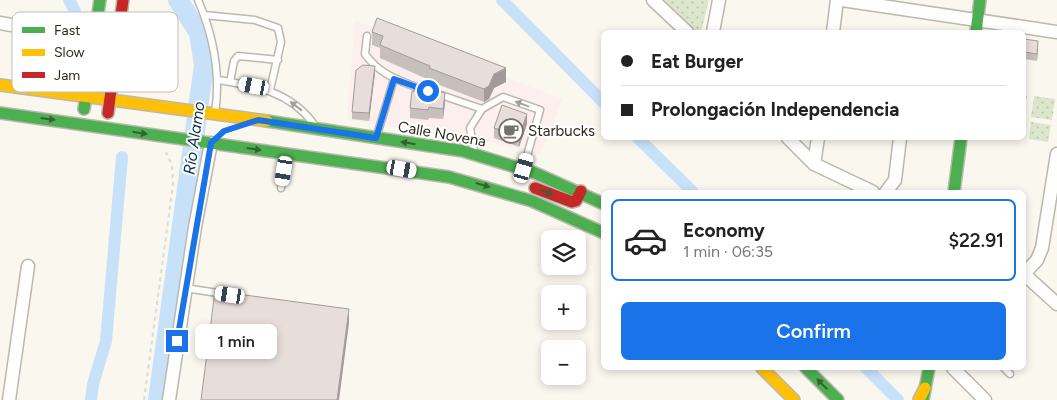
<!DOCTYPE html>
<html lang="en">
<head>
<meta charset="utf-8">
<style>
	:root { --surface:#fff; --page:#f6f6f6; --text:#222; --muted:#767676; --line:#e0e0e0; --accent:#1a73e8 }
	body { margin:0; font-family:Figtree,sans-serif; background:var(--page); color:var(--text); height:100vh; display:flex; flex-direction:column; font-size:19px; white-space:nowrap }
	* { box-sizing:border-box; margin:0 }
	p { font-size:16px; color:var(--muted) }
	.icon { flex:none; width:28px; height:28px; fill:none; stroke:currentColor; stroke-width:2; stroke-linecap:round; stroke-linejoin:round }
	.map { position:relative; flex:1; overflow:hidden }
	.sheet { position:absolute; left:601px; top:190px; width:425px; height:180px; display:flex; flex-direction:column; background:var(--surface); border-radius:8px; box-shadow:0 2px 8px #0003 }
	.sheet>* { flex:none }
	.banner { position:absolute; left:601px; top:30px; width:425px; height:110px; border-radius:8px; box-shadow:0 2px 8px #0003; display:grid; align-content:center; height:110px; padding:0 20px; background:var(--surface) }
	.buttons { position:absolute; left:541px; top:230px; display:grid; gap:10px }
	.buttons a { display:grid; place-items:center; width:45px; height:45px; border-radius:8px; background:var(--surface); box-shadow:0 2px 8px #0003; font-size:25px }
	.end { position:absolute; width:22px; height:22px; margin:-11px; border:6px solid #1a73e8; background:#fff; box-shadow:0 0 0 2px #fff }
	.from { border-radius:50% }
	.bubble { position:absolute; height:35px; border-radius:8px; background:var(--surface); box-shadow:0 2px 8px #0003; font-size:16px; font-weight:600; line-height:35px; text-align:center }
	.car { position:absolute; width:15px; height:30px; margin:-15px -8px; border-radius:6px; box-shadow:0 0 4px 1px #0007; background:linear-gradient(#fff 24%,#345 0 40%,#fff 0 76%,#345 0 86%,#fff 0) }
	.banner b { display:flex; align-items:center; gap:18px; height:48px; font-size:19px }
	.banner b+b { border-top:1px solid var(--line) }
	.banner i { width:12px; height:12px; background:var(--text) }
	ul { padding:9px 0 0; list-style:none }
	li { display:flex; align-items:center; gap:15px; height:82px; margin:0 10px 8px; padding:0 10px; border:2px solid transparent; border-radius:8px }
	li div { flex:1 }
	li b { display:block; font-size:19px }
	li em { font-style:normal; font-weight:600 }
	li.selected { border-color:var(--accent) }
	li>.icon { width:45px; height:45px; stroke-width:1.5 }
	.action { display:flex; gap:10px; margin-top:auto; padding:10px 20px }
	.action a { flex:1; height:58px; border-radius:8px; background:var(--accent); color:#fff; font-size:20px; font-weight:600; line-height:58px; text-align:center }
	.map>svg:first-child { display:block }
	.commercial { fill:#fcefed }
	.grass { fill:url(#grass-dots) }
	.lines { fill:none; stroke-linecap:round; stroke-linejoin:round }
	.canal { stroke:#c7e2f8; stroke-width:12 }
	.river { stroke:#c7e2f8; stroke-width:20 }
	.lane-casing { stroke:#bcb8af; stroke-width:9 }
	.street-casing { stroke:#bcb8af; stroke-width:15 }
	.fast-casing { stroke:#bcb8af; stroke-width:14 }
	.slow-casing { stroke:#bcb8af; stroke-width:14 }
	.jam-casing { stroke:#bcb8af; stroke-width:14 }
	.path { stroke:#dbdad8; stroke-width:2; stroke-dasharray:4 4; stroke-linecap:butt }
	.lane { stroke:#fefefd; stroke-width:6 }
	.street { stroke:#fefefd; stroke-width:12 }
	.fast { stroke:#4caf50; stroke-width:11 }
	.slow { stroke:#ffc107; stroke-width:11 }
	.jam { stroke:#c62828; stroke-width:11 }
	.wall { fill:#c7bfbb }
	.shaded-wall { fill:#a29b99 }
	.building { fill:#e7deda; stroke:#a29b99 }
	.oneway { fill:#a19f99 }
	.oneway2 { fill:#3b5f32 }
	.route { stroke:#1a73e8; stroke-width:6 }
	.labels { text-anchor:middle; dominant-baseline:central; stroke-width:4; stroke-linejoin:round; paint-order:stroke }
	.poi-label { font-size:15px; fill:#302a1e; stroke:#fff; text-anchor:start }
	.street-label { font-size:15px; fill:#302a1e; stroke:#fff }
	.water-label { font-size:16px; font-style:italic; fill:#072f4b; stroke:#fff }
	.key { fill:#fff; stroke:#c1bfbc; stroke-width:1 }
	.key-label { font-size:14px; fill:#302a1e }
</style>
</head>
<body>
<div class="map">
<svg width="1057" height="400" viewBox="0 0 1057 400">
	<defs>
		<pattern id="grass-dots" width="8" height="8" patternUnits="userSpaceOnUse" patternTransform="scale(1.25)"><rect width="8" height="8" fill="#dce6cc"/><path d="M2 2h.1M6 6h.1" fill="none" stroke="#bdc5af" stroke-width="1.8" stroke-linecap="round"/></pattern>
	</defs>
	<rect width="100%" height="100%" fill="#faf7ef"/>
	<path class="commercial" d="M355 21 563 99 540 155 478 139 347 120Z"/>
	<path class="grass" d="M664 0H709L701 32H695Z
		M1034 96 1055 99 1052 120 1031 117Z
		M1031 122 1051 125 1048 142 1029 139Z"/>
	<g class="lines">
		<path class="canal" d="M69 0 75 11
			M502 0 604 103
			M638 138 693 192
			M866 368 898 400
			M91 400 93 384 106 341 122 157"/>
		<path class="river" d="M158 400 204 65 199 33 178 0"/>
		<g class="lane-casing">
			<path id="lane" d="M198 0C213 35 221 74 215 113
				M204 15 255 20 278 28 281 42 270 90
				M367 36 365 54C379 74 399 81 422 89
				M218 80C255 86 289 91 313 123
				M230 82 234 61 238 56 278 60
				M438 94 482 109
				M377 135 394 79
				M474 151 470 128 482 109 503 97 540 110 524 166
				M281 188 286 157
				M185 288 224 294
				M1004 368 1010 374"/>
		</g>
		<g class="street-casing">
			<path id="street" d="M653 0 687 32
				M842 0 1057 32
				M0 23 11 25
				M713 32 719 0
				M833 32 837 0
				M788 138 814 164 873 192
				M814 164 818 138
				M886 192 895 180 900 138
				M1024 274 1037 260 1042 248 1057 154
				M1024 274 1057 304
				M953 368 985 400
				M9 400 28 266
				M169 400 195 227 211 143"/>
		</g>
		<g class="fast-casing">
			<path id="fast" d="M976 32 980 0
				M84 109 100 0
				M0 113 449 177 532 201 604 233
				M267 121 463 151 535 173 604 204
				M954 192 961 138
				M806 368 838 400
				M923 400 929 368"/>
		</g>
		<g class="slow-casing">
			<path id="slow" d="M0 85 267 121
				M762 368 794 400
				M919 400 925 388"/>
		</g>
		<g class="jam-casing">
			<path id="jam" d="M108 113 123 0
				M535 188 572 202 576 201 581 191"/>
		</g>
		<path class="path" d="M144 400 173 184 172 165 166 152"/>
		<use href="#lane" class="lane"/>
		<use href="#street" class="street"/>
		<use href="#fast" class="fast"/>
		<use href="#slow" class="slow"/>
		<use href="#jam" class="jam"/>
	</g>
	<path class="wall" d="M372 32 506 82 494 88 489 99 484 102 429 81V80L380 58V48L372 45Z
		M1024 39 1038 48 1037 61 1024 59Z
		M375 73 369 121 352 119V112Z
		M445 103 443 119 429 118 428 120 410 118V108Z
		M527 124 519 147 494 138V128Z"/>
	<path class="shaded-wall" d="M1038 41V48L1037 61V54Z
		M375 66V73L369 121V113Z
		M506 68V82L494 88 489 99 484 102V89L494 74Z
		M445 93V103L443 119V109Z
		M1026 96V107L1024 121V111Z
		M527 114V124L519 147V136Z
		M349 309V323L339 400H337Z"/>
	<path class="building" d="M377 18 506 68 494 74 489 86 484 89 429 68 430 66 380 45 383 36 372 32Z
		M1024 39 1038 41 1037 54 1024 52Z
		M363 65 375 66 369 113 352 112 356 70Z
		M415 86 445 93 443 109 429 107 428 110 410 108 412 91H415Z
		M1024 96H1026L1024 111Z
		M502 105 527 114 519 136 494 128Z
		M215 291 349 309 337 400H201Z"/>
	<defs><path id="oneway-solid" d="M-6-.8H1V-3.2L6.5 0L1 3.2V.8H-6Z" transform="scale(1.25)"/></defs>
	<g class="oneway">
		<use href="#oneway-solid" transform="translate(522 104) rotate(-160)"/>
		<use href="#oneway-solid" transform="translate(296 106) rotate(-142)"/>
	</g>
	<g class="oneway2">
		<use href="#oneway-solid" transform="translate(48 119) rotate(7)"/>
		<use href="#oneway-solid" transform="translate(140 133) rotate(9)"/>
		<use href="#oneway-solid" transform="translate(408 143) rotate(-171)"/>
		<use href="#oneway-solid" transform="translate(254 149) rotate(8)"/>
		<use href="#oneway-solid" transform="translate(483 185) rotate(16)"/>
		<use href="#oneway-solid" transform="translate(546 192) rotate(20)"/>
		<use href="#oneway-solid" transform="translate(822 384) rotate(-135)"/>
	</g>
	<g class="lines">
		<path class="route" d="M177 341 211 143 224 131 258 120 376 138 394 79 428 91"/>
	</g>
	<defs>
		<g id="cafe-ring" transform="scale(1.25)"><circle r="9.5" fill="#fff" stroke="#777267" stroke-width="1.5"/><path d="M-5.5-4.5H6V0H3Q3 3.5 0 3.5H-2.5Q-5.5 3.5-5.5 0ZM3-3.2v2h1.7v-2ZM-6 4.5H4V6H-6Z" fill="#777267"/></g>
	</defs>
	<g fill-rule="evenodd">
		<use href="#cafe-ring" x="511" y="131"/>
	</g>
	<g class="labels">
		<g class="poi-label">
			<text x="528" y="131">Starbucks</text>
		</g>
		<g class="street-label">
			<text transform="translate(442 134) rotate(10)">Calle Novena</text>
		</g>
		<g class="water-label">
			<text transform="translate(194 138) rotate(-82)">Río Alamo</text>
		</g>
	</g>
	<rect x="12" y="12" width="166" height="80" rx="8" class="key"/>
	<rect x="22" y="27" width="23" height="6" fill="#4caf50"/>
	<rect x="22" y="49" width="23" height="7" fill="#ffc107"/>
	<rect x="22" y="72" width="23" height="6" fill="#c62828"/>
	<g class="key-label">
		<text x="54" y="35">Fast</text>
		<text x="54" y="57">Slow</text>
		<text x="54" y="80">Jam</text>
	</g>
</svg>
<div class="buttons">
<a><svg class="icon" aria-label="layers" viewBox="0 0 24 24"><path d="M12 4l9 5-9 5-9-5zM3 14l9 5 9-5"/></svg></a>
<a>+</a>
<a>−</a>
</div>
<i class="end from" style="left:428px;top:91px"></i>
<i class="end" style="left:177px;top:341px"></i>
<div class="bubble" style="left:195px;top:324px;width:82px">1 min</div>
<i class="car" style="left:254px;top:86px;rotate:281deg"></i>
<i class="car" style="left:524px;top:168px;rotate:16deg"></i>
<i class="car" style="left:402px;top:169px;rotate:100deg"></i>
<i class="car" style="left:284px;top:171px;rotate:189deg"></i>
<i class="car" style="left:230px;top:295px;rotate:279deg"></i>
<div class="banner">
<b><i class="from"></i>Eat Burger</b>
<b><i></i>Prolongación Independencia</b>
</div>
<section class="sheet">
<ul>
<li class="selected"><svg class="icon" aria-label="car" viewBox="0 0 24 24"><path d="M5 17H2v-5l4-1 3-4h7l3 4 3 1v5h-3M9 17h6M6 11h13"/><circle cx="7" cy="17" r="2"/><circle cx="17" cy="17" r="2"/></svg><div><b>Economy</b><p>1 min · 06:35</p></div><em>$22.91</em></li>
</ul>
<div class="action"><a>Confirm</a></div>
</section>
</div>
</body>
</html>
